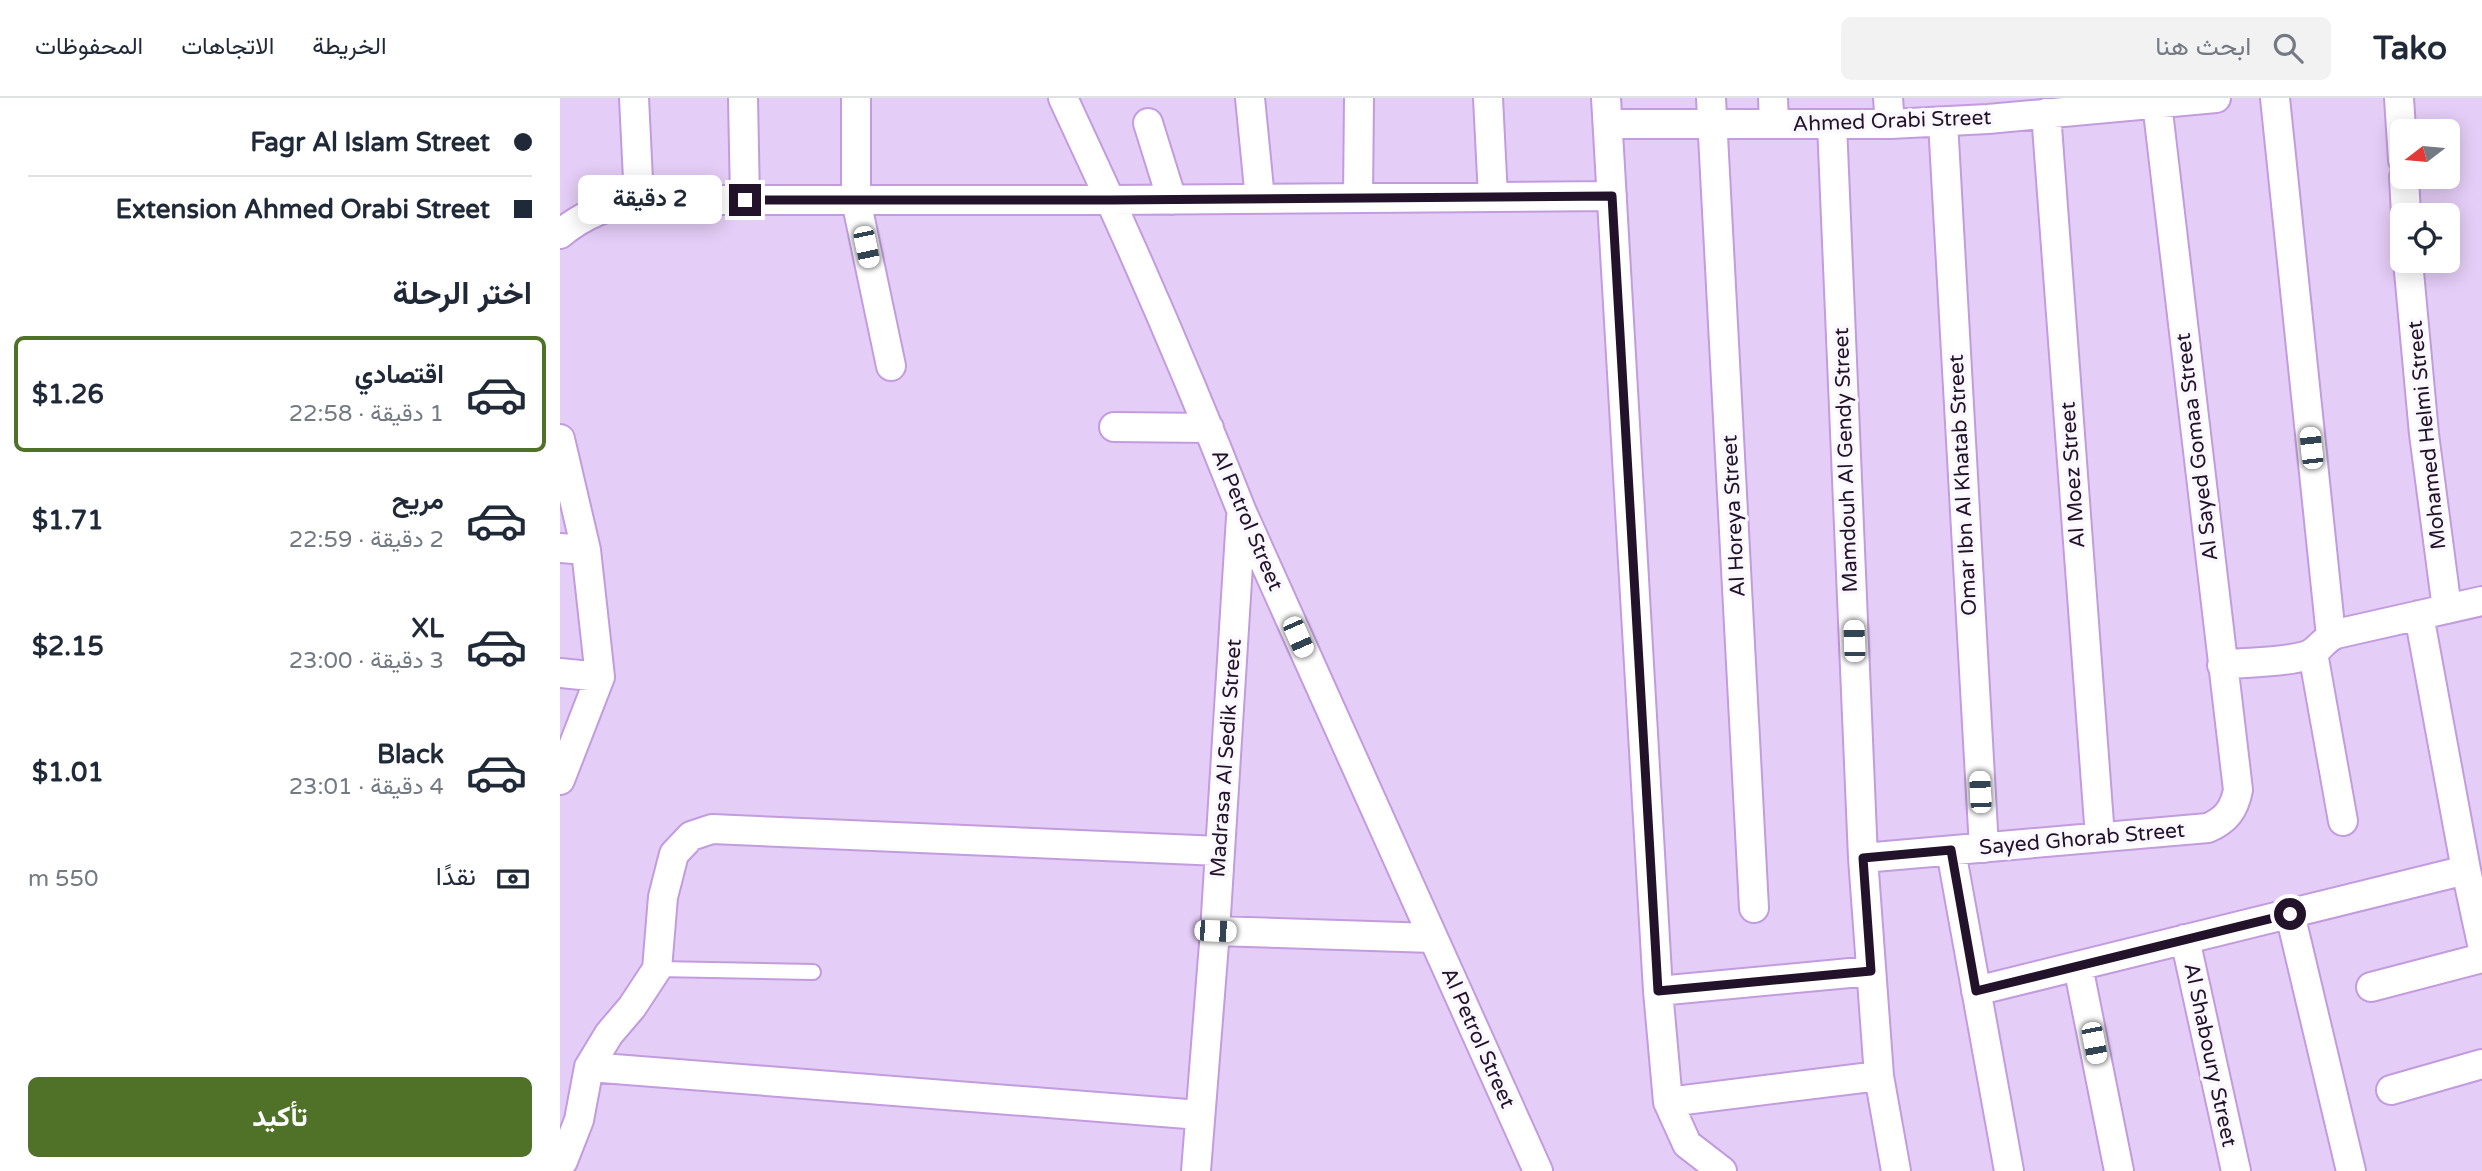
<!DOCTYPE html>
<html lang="ar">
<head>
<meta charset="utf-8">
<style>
	:root { --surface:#fff; --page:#f2f2f3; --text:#1f2937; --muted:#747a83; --line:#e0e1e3; --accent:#4f7128 }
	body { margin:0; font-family:"Varela Round",Vazirmatn,sans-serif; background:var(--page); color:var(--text); direction:rtl; height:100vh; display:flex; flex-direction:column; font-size:26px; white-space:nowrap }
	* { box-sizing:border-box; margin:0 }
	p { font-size:23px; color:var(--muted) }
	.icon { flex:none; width:38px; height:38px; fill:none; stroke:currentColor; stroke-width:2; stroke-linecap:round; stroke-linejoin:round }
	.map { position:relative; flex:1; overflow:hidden; direction:ltr }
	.side { display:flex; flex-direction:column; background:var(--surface); width:560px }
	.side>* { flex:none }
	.banner { display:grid; align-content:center; height:154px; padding:0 28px; background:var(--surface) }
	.needle { width:46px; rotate:254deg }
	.buttons { position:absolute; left:1830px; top:21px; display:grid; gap:14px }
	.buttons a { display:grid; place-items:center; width:70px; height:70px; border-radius:10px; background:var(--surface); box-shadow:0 4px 18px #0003; font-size:35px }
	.end { position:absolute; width:32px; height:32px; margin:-16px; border:9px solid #22132b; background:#fff; box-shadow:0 0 0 4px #fff }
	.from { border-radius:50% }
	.bubble { position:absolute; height:49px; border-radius:10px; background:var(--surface); box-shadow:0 4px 18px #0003; font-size:23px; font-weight:700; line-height:49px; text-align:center; direction:rtl }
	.car { position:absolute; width:21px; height:42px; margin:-21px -10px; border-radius:9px; box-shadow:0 0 5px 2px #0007; background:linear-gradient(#fff 24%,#345 0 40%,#fff 0 76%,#345 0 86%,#fff 0) }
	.banner b { display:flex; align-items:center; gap:24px; height:66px; font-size:26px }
	.banner b+b { border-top:2px solid var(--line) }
	.banner i { width:18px; height:18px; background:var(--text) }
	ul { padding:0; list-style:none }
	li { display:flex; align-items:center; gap:21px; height:116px; margin:0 14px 10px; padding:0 14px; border:4px solid transparent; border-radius:10px }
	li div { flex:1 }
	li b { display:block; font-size:26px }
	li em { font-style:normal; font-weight:700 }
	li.current { border-color:var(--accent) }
	li>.icon { width:63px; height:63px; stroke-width:1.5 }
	h2 { padding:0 28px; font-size:32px; line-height:84px }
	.pay { display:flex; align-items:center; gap:18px; height:77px; padding:0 28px; font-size:26px }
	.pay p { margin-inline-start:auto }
	.action { display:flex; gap:14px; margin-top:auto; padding:14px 28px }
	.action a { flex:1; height:80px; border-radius:10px; background:var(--accent); color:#fff; font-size:28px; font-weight:700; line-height:80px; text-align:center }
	header { display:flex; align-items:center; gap:42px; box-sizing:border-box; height:98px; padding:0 35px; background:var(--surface); border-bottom:2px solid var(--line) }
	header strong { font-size:33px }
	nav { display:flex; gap:38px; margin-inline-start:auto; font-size:24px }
	.search { width:490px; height:63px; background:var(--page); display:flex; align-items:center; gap:18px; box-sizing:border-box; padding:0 24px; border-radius:10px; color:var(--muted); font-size:26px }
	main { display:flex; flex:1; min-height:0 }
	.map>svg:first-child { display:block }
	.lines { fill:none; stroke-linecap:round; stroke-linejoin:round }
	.service-casing { stroke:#c29cde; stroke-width:18 }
	.minor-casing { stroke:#c29cde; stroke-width:32 }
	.service { stroke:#fff; stroke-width:14 }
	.minor { stroke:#fff; stroke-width:28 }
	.route { stroke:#22132b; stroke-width:9 }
	.labels { text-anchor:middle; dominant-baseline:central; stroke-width:7; stroke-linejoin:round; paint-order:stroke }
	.street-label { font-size:21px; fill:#22132b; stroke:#fbf7fe }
</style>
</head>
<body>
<header>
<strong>Tako</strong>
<div class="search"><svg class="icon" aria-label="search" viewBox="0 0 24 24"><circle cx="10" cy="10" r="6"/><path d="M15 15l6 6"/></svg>ابحث هنا</div>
<nav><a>الخريطة</a><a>الاتجاهات</a><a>المحفوظات</a></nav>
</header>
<main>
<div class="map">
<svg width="1922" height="1073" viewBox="0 0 1922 1073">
	<rect width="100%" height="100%" fill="#e4cdf6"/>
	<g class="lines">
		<g class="service-casing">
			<path id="service" d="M97 871 253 874"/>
		</g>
		<g class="minor-casing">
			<path id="minor" d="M74 0 79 102
				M183 0 185 102
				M296 0V102L331 268
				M503 0C567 136 627 274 682 414L978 1073
				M690 0 700 101
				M928 0 933 99
				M1046 0 1098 893 1108 1004 1127 1046 1162 1073
				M1151 0 1194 810
				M1213 0 1214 26
				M1328 0 1330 26
				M1715 0 1771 538
				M1839 0 1843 62
				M1486 15 1540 739
				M1383 24 1424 750
				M588 25 612 102
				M1048 26H1330L1428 21 1656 0
				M1272 26 1303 760 1319 978 1336 1073
				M1844 79 1846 117
				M798 100 799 0
				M0 136C24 116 48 107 79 102H551L1052 98
				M1848 163 1864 336 1887 511
				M554 329 649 330
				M0 341 26 452 40 579 0 682
				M0 450 26 452
				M1859 517 1906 772 1922 846
				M1753 555 1783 723
				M1662 567C1687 564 1721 565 1745 558 1758 555 1763 541 1776 536L1922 503
				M0 575 40 579
				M1391 753 1449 1073
				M1303 760 1648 730C1666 722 1674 712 1678 692L1597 5
				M1730 816 1791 1073
				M655 833 873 840
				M1625 841 1676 1073
				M1518 868 1559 1073
				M1811 889 1922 860
				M1098 893 1311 873
				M1416 893 1906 772
				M29 969 640 1017
				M1831 992 1922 966
				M1108 1004 1319 978
				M0 1063H3L19 1022 29 969 49 936 72 909 97 871 103 799 114 756 131 738 152 731 660 753
				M636 1073 655 833 681 419"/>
		</g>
		<use href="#service" class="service"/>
		<use href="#minor" class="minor"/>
	</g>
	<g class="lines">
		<path class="route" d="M185 102H551L1052 98 1098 893 1311 873 1303 760 1391 752 1416 893 1730 816"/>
	</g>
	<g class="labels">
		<g class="street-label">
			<text transform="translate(1332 23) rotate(-2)">Ahmed Orabi Street</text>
			<text transform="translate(1867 337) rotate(-96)">Mohamed Helmi Street</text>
			<text transform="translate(1637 349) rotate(-97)">Al Sayed Gomaa Street</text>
			<text transform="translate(1286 362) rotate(-92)">Mamdouh Al Gendy Street</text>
			<text transform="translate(1513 377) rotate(-94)">Al Moez Street</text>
			<text transform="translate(1403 387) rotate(-93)">Omar Ibn Al Khatab Street</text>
			<text transform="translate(1174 418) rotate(-93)">Al Horeya Street</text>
			<text transform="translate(687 422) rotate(67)">Al Petrol Street</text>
			<text transform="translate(666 660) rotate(-86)">Madrasa Al Sedik Street</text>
			<text transform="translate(1522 741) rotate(-5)">Sayed Ghorab Street</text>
			<text transform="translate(918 940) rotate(66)">Al Petrol Street</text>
			<text transform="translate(1650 957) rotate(78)">Al Shaboury Street</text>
		</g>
	</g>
</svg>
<div class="buttons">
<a><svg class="needle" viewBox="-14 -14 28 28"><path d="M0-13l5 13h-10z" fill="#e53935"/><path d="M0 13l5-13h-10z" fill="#747a83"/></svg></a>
<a><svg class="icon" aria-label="locate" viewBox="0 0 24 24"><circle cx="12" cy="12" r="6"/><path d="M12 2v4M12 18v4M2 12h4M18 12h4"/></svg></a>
</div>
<i class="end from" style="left:1730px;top:816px"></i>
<i class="end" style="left:185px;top:102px"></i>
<div class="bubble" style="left:18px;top:77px;width:144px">2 دقيقة</div>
<i class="car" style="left:306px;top:149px;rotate:168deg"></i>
<i class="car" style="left:1751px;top:350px;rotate:354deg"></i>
<i class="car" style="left:738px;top:539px;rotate:156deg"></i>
<i class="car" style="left:1294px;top:543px;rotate:358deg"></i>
<i class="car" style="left:1420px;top:694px;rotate:357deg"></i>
<i class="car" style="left:655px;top:833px;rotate:92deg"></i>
<i class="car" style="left:1534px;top:945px;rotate:169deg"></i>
</div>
<section class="side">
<div class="banner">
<b><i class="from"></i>Fagr Al Islam Street</b>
<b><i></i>Extension Ahmed Orabi Street</b>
</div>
<h2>اختر الرحلة</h2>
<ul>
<li class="current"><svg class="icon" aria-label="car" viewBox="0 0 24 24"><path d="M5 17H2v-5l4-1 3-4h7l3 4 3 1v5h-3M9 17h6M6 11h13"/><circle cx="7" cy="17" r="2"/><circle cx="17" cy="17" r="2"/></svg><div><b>اقتصادي</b><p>1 دقيقة · 22:58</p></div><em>$1.26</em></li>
<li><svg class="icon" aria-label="car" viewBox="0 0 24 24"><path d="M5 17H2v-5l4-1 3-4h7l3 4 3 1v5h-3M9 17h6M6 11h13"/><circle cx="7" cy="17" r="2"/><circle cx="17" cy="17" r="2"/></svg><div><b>مريح</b><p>2 دقيقة · 22:59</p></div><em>$1.71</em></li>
<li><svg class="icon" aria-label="car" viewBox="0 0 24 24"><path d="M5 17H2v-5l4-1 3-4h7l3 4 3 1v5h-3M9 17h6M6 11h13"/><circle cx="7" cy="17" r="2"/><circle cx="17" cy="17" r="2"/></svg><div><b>XL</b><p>3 دقيقة · 23:00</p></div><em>$2.15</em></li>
<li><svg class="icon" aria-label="car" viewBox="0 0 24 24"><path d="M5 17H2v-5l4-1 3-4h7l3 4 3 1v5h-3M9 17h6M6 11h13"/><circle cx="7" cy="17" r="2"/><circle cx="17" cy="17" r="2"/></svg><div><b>Black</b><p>4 دقيقة · 23:01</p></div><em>$1.01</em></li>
</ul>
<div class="pay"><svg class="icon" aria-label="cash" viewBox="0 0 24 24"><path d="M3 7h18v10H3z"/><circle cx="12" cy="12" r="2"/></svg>نقدًا<p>550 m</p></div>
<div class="action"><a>تأكيد</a></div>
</section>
</main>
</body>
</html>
